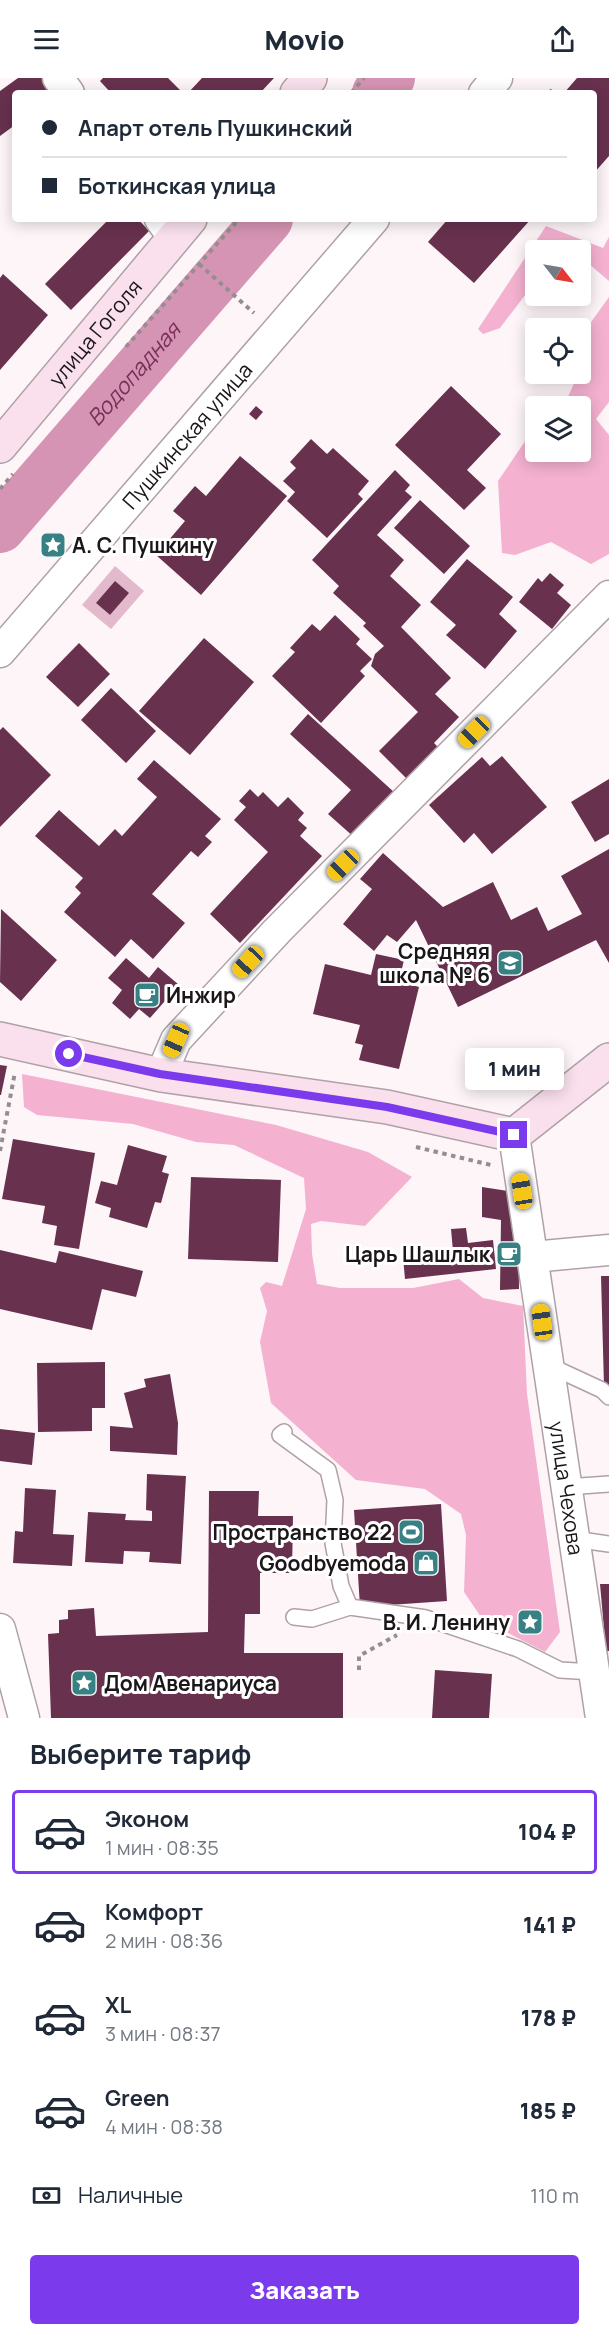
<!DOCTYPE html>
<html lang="ru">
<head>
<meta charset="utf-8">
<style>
	:root { --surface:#fff; --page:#f2f2f3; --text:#1f2937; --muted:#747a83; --line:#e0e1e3; --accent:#7c3aed }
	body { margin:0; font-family:Manrope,sans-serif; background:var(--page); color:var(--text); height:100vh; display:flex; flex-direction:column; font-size:22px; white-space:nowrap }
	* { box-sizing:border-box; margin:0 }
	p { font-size:20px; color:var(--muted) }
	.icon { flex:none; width:33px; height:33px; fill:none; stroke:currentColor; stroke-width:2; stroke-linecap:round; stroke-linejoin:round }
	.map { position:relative; height:1640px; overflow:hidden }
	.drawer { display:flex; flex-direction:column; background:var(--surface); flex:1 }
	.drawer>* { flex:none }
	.top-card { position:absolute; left:12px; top:12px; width:585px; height:132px; border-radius:6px; box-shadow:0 3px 15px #0003; display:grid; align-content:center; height:132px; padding:0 30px; background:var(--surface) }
	.needle { width:39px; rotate:121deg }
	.fabs { position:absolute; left:525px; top:162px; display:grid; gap:12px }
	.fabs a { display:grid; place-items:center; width:66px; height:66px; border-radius:6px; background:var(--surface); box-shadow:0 3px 15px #0003; font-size:30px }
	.end { position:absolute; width:27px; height:27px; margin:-14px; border:8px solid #7c3aed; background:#fff; box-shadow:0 0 0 3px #fff }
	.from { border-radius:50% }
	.bubble { position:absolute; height:42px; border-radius:6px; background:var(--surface); box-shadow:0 3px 15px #0003; font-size:20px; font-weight:800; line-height:42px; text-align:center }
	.car { position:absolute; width:18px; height:36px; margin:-18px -9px; border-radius:8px; box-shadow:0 0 4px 2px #0007; background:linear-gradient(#f5c518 24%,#345 0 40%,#f5c518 0 76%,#345 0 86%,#f5c518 0) }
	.top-card b { display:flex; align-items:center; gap:21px; height:57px; font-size:22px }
	.top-card b+b { border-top:2px solid var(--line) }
	.top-card i { width:15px; height:15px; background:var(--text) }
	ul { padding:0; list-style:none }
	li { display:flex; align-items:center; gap:18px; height:84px; margin:0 12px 9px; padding:0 18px; border:3px solid transparent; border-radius:6px }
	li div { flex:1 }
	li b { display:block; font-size:22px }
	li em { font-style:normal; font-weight:800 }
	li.selected { border-color:var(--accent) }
	li>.icon { width:54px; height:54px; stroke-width:1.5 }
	h2 { padding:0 30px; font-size:27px; line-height:72px }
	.pay { display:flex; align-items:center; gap:15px; height:66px; padding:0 30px; font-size:22px }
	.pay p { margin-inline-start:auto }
	.button { display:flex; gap:12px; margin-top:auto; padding:12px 30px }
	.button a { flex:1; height:69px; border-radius:6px; background:var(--accent); color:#fff; font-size:24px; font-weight:800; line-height:69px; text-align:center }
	header { display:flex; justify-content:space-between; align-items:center; height:78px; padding:0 30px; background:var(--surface); font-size:27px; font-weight:800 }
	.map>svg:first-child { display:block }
	.green { fill:#e3b9cc; fill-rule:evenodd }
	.forest { fill:#f4b1d0 }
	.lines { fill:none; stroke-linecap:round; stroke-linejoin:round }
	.river { stroke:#d594b3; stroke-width:50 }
	.building { fill:#68314e }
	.lane-casing { stroke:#afa1a7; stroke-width:18 }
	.street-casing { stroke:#afa1a7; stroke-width:33 }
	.secondary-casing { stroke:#afa1a7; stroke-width:36 }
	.path { stroke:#948e91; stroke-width:4; stroke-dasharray:4.5 4.5; stroke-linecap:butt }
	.lane { stroke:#fff; stroke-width:15 }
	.street { stroke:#fff; stroke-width:30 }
	.secondary { stroke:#f9e0ec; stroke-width:33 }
	.route { stroke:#7c3aed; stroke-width:8 }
	.labels { text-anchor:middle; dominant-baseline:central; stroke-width:6; stroke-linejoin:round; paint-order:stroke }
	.street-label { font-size:21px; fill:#1b1619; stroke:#fff }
	.poi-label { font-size:21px; font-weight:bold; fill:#1b1619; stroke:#fff; text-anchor:end }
	.water-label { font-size:22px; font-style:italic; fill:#792d57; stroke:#fff }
</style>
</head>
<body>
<header><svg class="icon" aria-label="menu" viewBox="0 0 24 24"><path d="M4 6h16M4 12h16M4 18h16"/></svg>Movio<svg class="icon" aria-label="share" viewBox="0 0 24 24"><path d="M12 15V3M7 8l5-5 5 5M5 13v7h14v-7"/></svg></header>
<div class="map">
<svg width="609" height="1640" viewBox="0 0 609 1640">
	<rect width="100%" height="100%" fill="#fdf5f8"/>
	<path class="green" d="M115 488 144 513 111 551 82 527ZM115 504 128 515 110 537 97 526Z"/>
	<path class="forest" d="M546 148 603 170 609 159V203L589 186H581L580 172H536L535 204 500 250 483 256 478 251Z
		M609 219V324L596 341 609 357V476L591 486 551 464 515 477 502 475 498 403 530 356 535 352 536 374H580V328H564L575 303 569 296H580L581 258Z
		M22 996 276 1047 368 1074 412 1099 365 1148 321 1143 311 1146 312 1176 317 1206 340 1210H413L459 1201 483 1220 523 1228 527 1316 560 1554 545 1574 483 1542 464 1514 466 1457 461 1436 425 1411 356 1402 271 1325 260 1264 267 1233 260 1210 266 1204 282 1208 306 1131 304 1100 234 1067 196 1064 133 1046 37 1037 24 1029Z"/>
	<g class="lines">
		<g class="river">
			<path d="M377 15 390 0"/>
			<path id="s1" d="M0 450 268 141"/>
		</g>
	</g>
	<path class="building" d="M18 0H45L57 15H15V47L0 58V13Z
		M103 0H168L183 15H111L100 3Z
		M202 0H274L260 15H188Z
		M577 0H609V78L594 95V15H564Z
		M109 141H138L149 153 71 232 45 206Z
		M448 141H531L474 205 428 164Z
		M3 196 48 237 0 292V200Z
		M451 308 501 356 467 392 486 410 464 432 395 367Z
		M256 328 263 334 256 342 249 336Z
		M311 361 327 376 333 370 369 403 358 416 363 421 327 460 287 423 295 414 283 403 296 390 290 384Z
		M240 378 287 418 201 517 156 477 185 443 173 433 195 408 206 418Z
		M395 392 410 407 405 413 412 419 377 457 404 482 390 498 421 527 401 549 451 600 435 616 459 639 434 665 439 670 408 702 379 673 418 634 371 588 375 576 384 568 363 548 366 545 333 515 339 508 312 482Z
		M420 422 470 468 444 496 394 450Z
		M467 481 513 519 499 536 517 553 485 591 446 557 456 547 430 524Z
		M550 495 564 507 557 515 571 527 552 551 519 524 538 500 542 504Z
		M115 503 129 515 110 537 96 525Z
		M335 537 360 561 356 566 372 581 360 593 365 598 321 645 272 598 295 574 290 570 312 546 320 553Z
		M204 560 254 604 190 677 139 633Z
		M79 565 110 596 78 629 46 599Z
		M111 610 156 653 126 685 81 642Z
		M308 636 395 715 355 760 328 736 351 712 290 656Z
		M3 649 51 697 0 749V652Z
		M502 678 547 729 492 776 474 755 464 765 429 727 482 679 490 688Z
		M154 682 221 741 205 758 212 764 198 779 191 773 152 816 185 845 153 881 131 861 115 879 64 834 81 815 75 809 83 800 35 758 59 732 99 768 115 751 122 758 157 719 137 701Z
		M609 701V756L595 764 571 724Z
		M250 711 258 719 263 714 278 729 288 719 304 735 298 742 307 750 300 758 322 778 240 865 210 836 268 774 234 742 246 729 239 723Z
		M609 771V885L596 862 458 929 416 842 397 864 387 857 374 873 343 846 372 811 360 801 383 775 443 829 493 804 511 842 537 829 548 853 582 836 561 798Z
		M1 831 57 882 21 923 0 904Z
		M376 876 404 882 399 903 419 909 399 991 359 982 363 967 355 965 360 947 313 936 325 886 371 897Z
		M126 880 149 900 158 889 179 907 150 940 139 931 130 941 112 925 122 912 108 900Z
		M0 987 7 988 1 1017H0Z
		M13 1061 95 1075 79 1171 54 1167 57 1148 42 1145 45 1128 2 1121Z
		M128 1067 167 1078 162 1094 169 1096 161 1125 155 1124 147 1150 109 1139 111 1130 95 1125 101 1103 117 1107Z
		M191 1099 281 1102 278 1184 188 1181Z
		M482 1109 508 1113 518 1129 519 1211 500 1212 501 1142 482 1139Z
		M466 1150 468 1165 493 1162 496 1191 405 1201 403 1179 453 1173 451 1151Z
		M0 1172 56 1185 59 1173 143 1193 136 1219 102 1211 92 1252 0 1231Z
		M601 1198H609V1307L604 1308Z
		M105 1284V1330H92V1353L38 1354 37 1285Z
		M170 1296 178 1345 177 1377 110 1373V1348L133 1350 124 1315 146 1309 144 1301Z
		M0 1351 35 1355 32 1387 0 1383Z
		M147 1396 186 1398 181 1486 149 1484 150 1474 124 1473 123 1486 85 1484 88 1434 126 1436 125 1442 152 1443V1433L146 1432Z
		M25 1410 56 1412 53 1456 74 1457 72 1488 13 1485 15 1453 23 1454Z
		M209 1413H259L258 1438H293L292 1495H260V1536H245L244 1575H343V1640H51L48 1556 59 1555V1542L68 1541V1532L94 1530 96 1558 208 1554Z
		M441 1426 447 1523 360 1529 354 1432Z
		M600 1506H609V1573H606Z
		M435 1592 492 1596 489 1640H432Z"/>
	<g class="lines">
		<g class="lane-casing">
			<path id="lane" d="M548 1287 602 1312 609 1319
				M284 1354 280 1357 328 1392 335 1422 333 1465 341 1508 350 1529
				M566 1409 609 1406
				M574 1461 609 1466
				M294 1539 312 1541 350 1529 426 1540 518 1571 560 1592 593 1594"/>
		</g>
		<g class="street-casing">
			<g id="street">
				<path d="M58 0 69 15"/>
				<path d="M484 15 497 0"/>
				<path d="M160 141 174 160"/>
				<path id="s2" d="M0 574 374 141"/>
				<path d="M161 997 176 962 277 853 609 518"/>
				<path id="s3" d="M514 1057 601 1640"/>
				<path d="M532 1179 609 1172"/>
				<path d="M0 1551 24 1640"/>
			</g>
		</g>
		<g class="secondary-casing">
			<g id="secondary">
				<path d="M297 15 310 0"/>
				<path id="s4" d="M0 368 190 141"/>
				<path d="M0 961 161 997 387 1029 514 1057 609 982"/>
			</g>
		</g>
		<path class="path" d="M528 14 529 15
			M351 15 364 0
			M549 15 553 11 557 15
			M199 186 254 235
			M126 269 239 141
			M0 411 13 396
			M416 1069 491 1087
			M0 1073 15 994
			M359 1592V1578L397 1557"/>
		<use href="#lane" class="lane"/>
		<use href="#street" class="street"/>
		<use href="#secondary" class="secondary"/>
	</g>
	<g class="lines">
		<path class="route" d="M69 976 160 996 387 1029 514 1057"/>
	</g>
	<defs>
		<g id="sight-square" transform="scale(1.35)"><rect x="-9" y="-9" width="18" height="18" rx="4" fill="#378083" stroke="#fff"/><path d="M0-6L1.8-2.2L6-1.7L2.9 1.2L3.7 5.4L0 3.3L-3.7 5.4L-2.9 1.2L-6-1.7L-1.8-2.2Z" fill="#fff"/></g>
		<g id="school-square" transform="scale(1.35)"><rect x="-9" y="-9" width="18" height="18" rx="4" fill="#378083" stroke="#fff"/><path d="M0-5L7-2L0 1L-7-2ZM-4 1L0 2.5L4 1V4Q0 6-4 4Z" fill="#fff"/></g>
		<g id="cafe-square" transform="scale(1.35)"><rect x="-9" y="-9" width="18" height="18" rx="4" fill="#378083" stroke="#fff"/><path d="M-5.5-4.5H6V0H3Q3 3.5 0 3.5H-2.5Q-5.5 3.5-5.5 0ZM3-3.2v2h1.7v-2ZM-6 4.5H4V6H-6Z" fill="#fff"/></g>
		<g id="stadium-square" transform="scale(1.35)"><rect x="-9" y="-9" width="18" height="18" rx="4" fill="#378083" stroke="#fff"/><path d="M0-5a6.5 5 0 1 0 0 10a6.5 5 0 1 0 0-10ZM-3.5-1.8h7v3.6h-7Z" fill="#fff"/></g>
		<g id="shop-square" transform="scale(1.35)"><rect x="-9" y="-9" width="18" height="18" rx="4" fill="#378083" stroke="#fff"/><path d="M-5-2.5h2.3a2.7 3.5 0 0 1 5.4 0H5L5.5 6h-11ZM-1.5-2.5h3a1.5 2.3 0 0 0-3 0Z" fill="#fff"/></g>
	</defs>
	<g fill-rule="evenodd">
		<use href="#sight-square" x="53" y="467"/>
		<use href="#school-square" x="510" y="885"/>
		<use href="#cafe-square" x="147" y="917"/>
		<use href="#cafe-square" x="509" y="1176"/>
		<use href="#stadium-square" x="411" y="1454"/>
		<use href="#shop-square" x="426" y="1485"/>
		<use href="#sight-square" x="530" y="1544"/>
		<use href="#sight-square" x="84" y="1605"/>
	</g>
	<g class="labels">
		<g class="street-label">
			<text stroke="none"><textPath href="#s4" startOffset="148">улица Гоголя</textPath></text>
			<text stroke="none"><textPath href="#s2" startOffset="286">Пушкинская улица</textPath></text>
			<text stroke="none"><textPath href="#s3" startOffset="357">улица Чехова</textPath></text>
		</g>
		<g class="poi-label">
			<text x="72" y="467" text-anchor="start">А. С. Пушкину</text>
			<text x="490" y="873">Средняя<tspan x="490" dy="24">школа № 6</tspan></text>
			<text x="166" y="917" text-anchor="start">Инжир</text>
			<text x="490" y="1176">Царь Шашлык</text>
			<text x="392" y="1454">Пространство 22</text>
			<text x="406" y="1485">Goodbyemoda</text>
			<text x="510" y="1544">В. И. Ленину</text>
			<text x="104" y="1605" text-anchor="start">Дом Авенариуса</text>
		</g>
		<g class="water-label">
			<text stroke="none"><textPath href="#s1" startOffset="204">Водопадная</textPath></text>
		</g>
	</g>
</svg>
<div class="fabs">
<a><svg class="needle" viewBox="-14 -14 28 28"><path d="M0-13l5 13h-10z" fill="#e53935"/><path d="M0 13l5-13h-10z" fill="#747a83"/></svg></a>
<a><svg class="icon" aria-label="locate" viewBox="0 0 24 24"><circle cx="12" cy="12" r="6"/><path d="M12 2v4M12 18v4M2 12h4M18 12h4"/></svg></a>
<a><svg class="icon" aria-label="layers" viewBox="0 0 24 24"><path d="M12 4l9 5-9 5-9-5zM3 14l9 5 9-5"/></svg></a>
</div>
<i class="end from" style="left:69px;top:976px"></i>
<i class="end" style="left:514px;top:1057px"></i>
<div class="bubble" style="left:465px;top:970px;width:99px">1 мин</div>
<i class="car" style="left:474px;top:654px;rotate:225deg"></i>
<i class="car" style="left:343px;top:787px;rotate:225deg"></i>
<i class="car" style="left:248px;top:884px;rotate:223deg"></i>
<i class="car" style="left:176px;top:962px;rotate:204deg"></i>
<i class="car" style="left:522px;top:1113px;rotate:351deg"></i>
<i class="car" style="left:542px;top:1244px;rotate:352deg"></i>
<div class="top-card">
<b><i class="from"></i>Апарт отель Пушкинский</b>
<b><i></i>Боткинская улица</b>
</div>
</div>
<section class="drawer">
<h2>Выберите тариф</h2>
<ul>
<li class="selected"><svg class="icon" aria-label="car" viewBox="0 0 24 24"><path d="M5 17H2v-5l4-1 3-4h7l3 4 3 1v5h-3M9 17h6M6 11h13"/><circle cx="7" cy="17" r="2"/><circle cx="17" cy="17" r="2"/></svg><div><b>Эконом</b><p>1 мин · 08:35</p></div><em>104 ₽</em></li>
<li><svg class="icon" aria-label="car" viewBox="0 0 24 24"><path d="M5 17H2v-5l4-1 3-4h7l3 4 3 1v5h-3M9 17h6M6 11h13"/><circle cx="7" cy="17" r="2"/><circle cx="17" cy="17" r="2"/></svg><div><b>Комфорт</b><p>2 мин · 08:36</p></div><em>141 ₽</em></li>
<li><svg class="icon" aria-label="car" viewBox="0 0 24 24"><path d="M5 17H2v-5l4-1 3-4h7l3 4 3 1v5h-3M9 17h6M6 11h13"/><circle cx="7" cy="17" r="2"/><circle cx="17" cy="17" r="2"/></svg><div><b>XL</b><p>3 мин · 08:37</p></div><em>178 ₽</em></li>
<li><svg class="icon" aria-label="car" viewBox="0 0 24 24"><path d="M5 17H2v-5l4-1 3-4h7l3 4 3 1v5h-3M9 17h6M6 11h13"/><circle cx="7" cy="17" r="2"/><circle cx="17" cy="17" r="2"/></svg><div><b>Green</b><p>4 мин · 08:38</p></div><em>185 ₽</em></li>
</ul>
<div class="pay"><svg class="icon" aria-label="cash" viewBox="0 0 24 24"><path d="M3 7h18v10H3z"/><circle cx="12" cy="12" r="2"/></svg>Наличные<p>110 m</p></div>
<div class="button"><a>Заказать</a></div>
</section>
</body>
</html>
